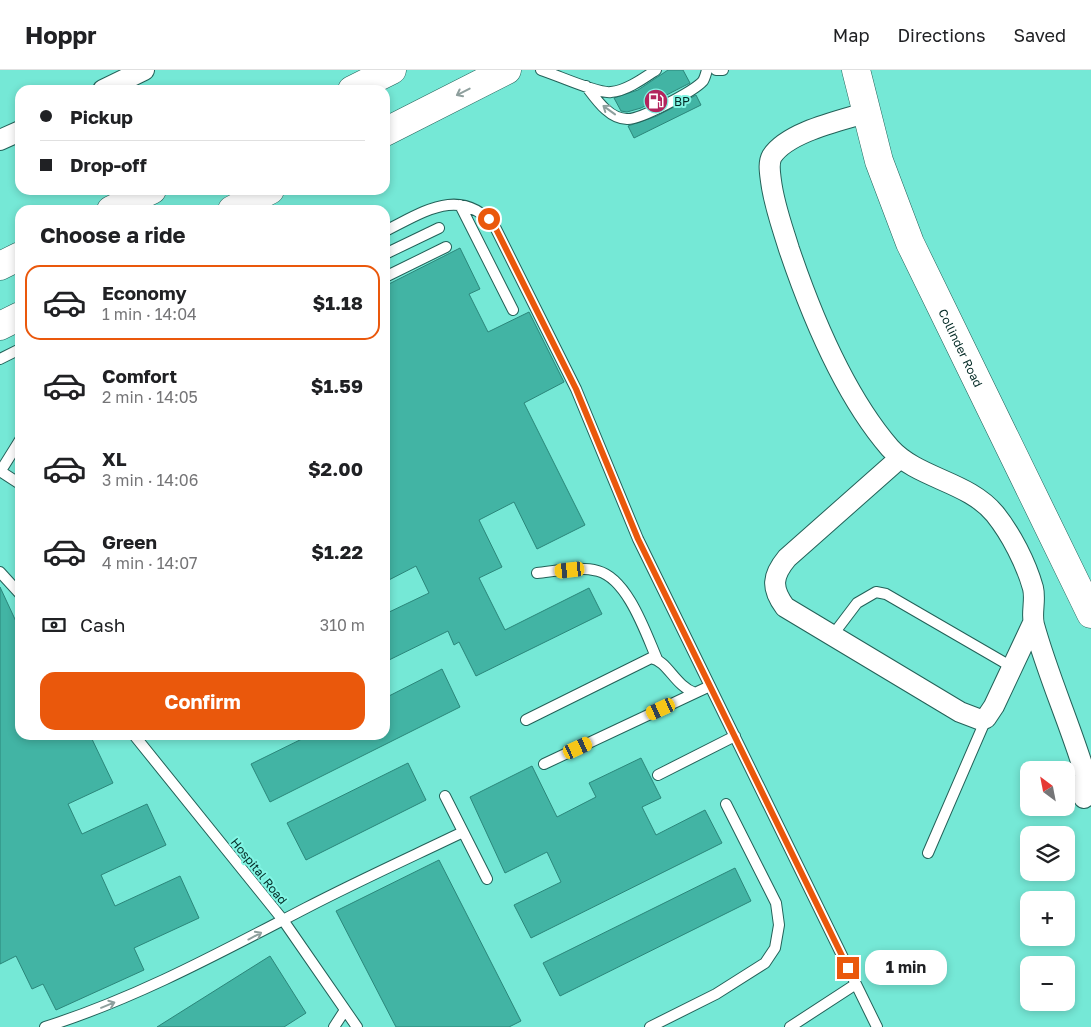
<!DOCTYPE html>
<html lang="en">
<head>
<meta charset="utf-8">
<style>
	:root { --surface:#fff; --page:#f2f2f2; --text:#202124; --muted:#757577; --line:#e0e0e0; --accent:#ea580c }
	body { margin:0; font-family:"Golos Text",sans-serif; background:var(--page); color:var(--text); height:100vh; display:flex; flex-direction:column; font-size:19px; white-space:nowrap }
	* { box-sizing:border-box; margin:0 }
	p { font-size:16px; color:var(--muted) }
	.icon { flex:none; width:28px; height:28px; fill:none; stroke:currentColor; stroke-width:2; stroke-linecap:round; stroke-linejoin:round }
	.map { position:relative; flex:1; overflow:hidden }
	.drawer { position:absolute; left:15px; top:135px; width:375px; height:535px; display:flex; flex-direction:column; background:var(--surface); border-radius:15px; box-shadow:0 2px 8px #0003 }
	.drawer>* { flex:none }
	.guide { position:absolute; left:15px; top:15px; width:375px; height:110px; border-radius:15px; box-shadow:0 2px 8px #0003; display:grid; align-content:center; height:110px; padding:0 25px; background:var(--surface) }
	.needle { width:32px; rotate:328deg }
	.controls { position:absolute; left:1020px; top:691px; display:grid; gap:10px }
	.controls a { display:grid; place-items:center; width:55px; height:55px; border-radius:10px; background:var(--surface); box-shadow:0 2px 8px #0003; font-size:25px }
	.end { position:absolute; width:22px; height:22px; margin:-11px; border:6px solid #ea580c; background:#fff; box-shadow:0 0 0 2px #fff }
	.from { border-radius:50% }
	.bubble { position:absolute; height:35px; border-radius:15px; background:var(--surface); box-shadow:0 2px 8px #0003; font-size:16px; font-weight:700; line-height:35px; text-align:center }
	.car { position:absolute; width:15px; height:30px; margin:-15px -8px; border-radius:6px; box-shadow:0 0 4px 1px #0007; background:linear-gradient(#f5c518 24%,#345 0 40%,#f5c518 0 76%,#345 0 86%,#f5c518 0) }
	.guide b { display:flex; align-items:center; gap:18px; height:48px; font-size:19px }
	.guide b+b { border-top:1px solid var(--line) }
	.guide i { width:12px; height:12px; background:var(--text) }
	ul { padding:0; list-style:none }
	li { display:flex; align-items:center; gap:15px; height:75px; margin:0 10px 8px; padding:0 15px; border:2px solid transparent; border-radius:15px }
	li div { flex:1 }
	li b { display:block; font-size:19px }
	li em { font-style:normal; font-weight:700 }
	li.selected { border-color:var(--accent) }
	li>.icon { width:45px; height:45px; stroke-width:1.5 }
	h2 { padding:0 25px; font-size:22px; line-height:60px }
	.pay { display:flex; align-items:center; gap:12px; height:55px; padding:0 25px; font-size:19px }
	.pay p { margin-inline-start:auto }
	.action { display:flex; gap:10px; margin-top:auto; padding:10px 25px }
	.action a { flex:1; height:58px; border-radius:15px; background:var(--accent); color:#fff; font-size:20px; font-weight:700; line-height:58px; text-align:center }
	header { display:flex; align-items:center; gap:30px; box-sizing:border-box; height:70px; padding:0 25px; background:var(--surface); border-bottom:1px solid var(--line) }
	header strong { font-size:24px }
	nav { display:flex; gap:28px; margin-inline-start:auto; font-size:18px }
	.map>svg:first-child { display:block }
	.building { fill:#42b4a4; stroke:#2b867a }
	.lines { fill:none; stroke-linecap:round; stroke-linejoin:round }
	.lane-casing { stroke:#236158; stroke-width:12 }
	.street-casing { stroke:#236158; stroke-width:22 }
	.secondary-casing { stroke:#236158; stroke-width:29 }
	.lane { stroke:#fff; stroke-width:10 }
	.street { stroke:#fff; stroke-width:20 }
	.secondary { stroke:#fff; stroke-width:28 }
	.oneway { stroke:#8e9f9d }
	.route { stroke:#ea580c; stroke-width:6 }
	.labels { text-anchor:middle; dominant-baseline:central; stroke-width:4; stroke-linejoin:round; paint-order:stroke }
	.poi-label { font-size:12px; fill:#032a25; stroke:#82f5e4; text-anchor:start }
	.street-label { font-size:12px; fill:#032a25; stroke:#82f5e4 }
</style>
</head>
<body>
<header>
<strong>Hoppr</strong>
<nav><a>Map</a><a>Directions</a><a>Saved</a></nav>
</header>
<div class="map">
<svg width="1091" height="957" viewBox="0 0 1091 957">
	<rect width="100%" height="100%" fill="#75e8d6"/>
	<path class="building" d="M668 0H683L690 13 641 38 627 42 621 41 614 28 638 20Z
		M696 25 701 35 634 68 628 56 657 46Z
		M460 178 480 219 469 224 488 262 529 242 564 312 524 333 585 455 537 479 514 432 479 450 502 497 479 508 505 560 589 518 602 544 476 606 459 572 454 575 448 561 385 592V544L429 523 416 496 385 512V216Z
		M0 517 20 560V665H90L113 713 68 734 82 764 147 734 166 775 101 805 115 836 180 806 199 848 134 878 144 900 56 940 43 914 32 919 16 886 0 894Z
		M442 599 460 637 270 732 251 694 310 665H385V628Z
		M641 688 661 728 642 737 656 765 705 740 722 773 531 868 514 835 561 812 547 782 505 803 470 727 532 696 557 747 596 727 589 713Z
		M408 693 426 730 306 790 287 753Z
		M439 790 521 951 509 957H396L336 841Z
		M735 798 751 831 560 926 543 893Z
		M270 886 306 943 284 957H157Z"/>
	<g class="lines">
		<g class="lane-casing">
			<path id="lane" d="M541 0C557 5 598 24 611 22 626 21 644 8 656 0
				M716 0H723
				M586 16C596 29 609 49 627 49 640 50 694 21 703 11 705 8 706 3 707 0
				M460 135 513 240
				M385 161C422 143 461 114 495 157L576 319 638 469 877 957
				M385 184 439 158
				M385 207 446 177
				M0 289 20 279
				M0 401 20 414
				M0 402 20 370
				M0 502 20 524
				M537 503C556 501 579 496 598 501 628 509 646 564 657 589
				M832 566 857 533 876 522 886 524 1012 597
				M526 650 651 588C668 591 674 615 695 623L710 616
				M134 665 283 850 357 957
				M544 694 695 623
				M658 705 735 666
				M445 726 487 809
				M928 783 986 649
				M45 957C137 928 221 882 306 838 358 811 411 787 463 762
				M334 957 345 940
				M650 957 716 924 765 893 775 878 779 855 776 833 726 734
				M790 957 856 914"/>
		</g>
		<g class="street-casing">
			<path id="street" d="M103 20 144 0
				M865 43C839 51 788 62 772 86 768 93 770 103 771 111 774 135 782 156 789 179 811 244 845 326 890 378 918 409 968 411 995 444 1011 464 1026 493 1033 518 1036 530 1031 543 1034 555 1048 606 1070 654 1085 704L1084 728
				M0 70 20 61
				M900 388 787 488C772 506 771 518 785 537L960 642 981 650 986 648 994 636 1033 553"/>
		</g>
		<g class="secondary-casing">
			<g id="secondary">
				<path id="s1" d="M856 0 879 91 910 173 1091 544"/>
				<path d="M352 20 392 0"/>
				<path d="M385 62 507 0"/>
				<path d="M111 140 152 120"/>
				<path d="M232 140 270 120"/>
				<path d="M0 196 20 186"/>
				<path d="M0 256 20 246"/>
			</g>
		</g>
		<use href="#lane" class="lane"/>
		<use href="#street" class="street"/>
		<use href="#secondary" class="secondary"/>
	</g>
	<defs><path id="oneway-shaft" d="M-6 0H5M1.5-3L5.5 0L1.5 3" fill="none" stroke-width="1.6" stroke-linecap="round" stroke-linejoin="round" transform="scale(1.25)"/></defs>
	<g class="oneway">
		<use href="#oneway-shaft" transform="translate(463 22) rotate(153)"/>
		<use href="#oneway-shaft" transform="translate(609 40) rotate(-144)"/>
		<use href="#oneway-shaft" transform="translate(255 866) rotate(-28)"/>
		<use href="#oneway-shaft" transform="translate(108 935) rotate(-22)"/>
	</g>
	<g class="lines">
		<path class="route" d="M489 149 495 157 576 319 638 469 848 898"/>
	</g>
	<defs>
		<g id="fuel-disc" transform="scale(1.25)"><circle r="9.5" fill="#b2245d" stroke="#82f5e4"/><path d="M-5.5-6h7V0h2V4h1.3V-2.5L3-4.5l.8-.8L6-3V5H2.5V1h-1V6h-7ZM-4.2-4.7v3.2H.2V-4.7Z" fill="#fff"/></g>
	</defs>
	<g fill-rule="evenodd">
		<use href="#fuel-disc" x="656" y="31"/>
	</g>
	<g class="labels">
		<g class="poi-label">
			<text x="674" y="31">BP</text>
		</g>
		<g class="street-label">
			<text stroke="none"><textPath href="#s1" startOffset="298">Collinder Road</textPath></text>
			<text transform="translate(259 801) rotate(51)">Hospital Road</text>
		</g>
	</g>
</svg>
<div class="controls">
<a><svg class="needle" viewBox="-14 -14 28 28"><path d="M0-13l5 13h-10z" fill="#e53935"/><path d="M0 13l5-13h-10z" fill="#757577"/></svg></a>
<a><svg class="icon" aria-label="layers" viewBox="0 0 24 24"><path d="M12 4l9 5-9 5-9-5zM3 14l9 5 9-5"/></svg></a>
<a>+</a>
<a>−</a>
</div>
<i class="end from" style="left:489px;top:149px"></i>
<i class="end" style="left:848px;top:898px"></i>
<div class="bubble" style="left:865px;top:880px;width:82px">1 min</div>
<i class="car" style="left:570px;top:500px;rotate:264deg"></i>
<i class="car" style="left:661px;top:639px;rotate:245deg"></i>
<i class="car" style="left:578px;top:678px;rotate:65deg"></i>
<div class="guide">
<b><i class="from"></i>Pickup</b>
<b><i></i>Drop-off</b>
</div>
<section class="drawer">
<h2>Choose a ride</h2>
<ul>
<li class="selected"><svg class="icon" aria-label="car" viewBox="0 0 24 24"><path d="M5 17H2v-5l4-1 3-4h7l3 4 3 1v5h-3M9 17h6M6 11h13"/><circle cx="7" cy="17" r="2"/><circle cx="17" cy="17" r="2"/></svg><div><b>Economy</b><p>1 min · 14:04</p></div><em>$1.18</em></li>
<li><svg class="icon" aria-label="car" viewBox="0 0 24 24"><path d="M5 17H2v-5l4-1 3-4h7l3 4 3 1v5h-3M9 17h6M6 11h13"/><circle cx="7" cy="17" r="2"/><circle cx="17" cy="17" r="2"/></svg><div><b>Comfort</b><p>2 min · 14:05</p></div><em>$1.59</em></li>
<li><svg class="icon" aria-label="car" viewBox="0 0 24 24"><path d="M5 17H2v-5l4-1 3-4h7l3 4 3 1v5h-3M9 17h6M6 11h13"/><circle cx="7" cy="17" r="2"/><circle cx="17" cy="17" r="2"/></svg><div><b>XL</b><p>3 min · 14:06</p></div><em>$2.00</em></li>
<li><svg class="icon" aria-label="car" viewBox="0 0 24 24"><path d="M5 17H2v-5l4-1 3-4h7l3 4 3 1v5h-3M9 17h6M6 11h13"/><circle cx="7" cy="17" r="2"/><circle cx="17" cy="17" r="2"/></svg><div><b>Green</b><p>4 min · 14:07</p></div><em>$1.22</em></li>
</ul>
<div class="pay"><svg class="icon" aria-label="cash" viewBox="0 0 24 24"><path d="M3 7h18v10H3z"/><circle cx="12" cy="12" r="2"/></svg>Cash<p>310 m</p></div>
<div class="action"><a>Confirm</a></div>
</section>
</div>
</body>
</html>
